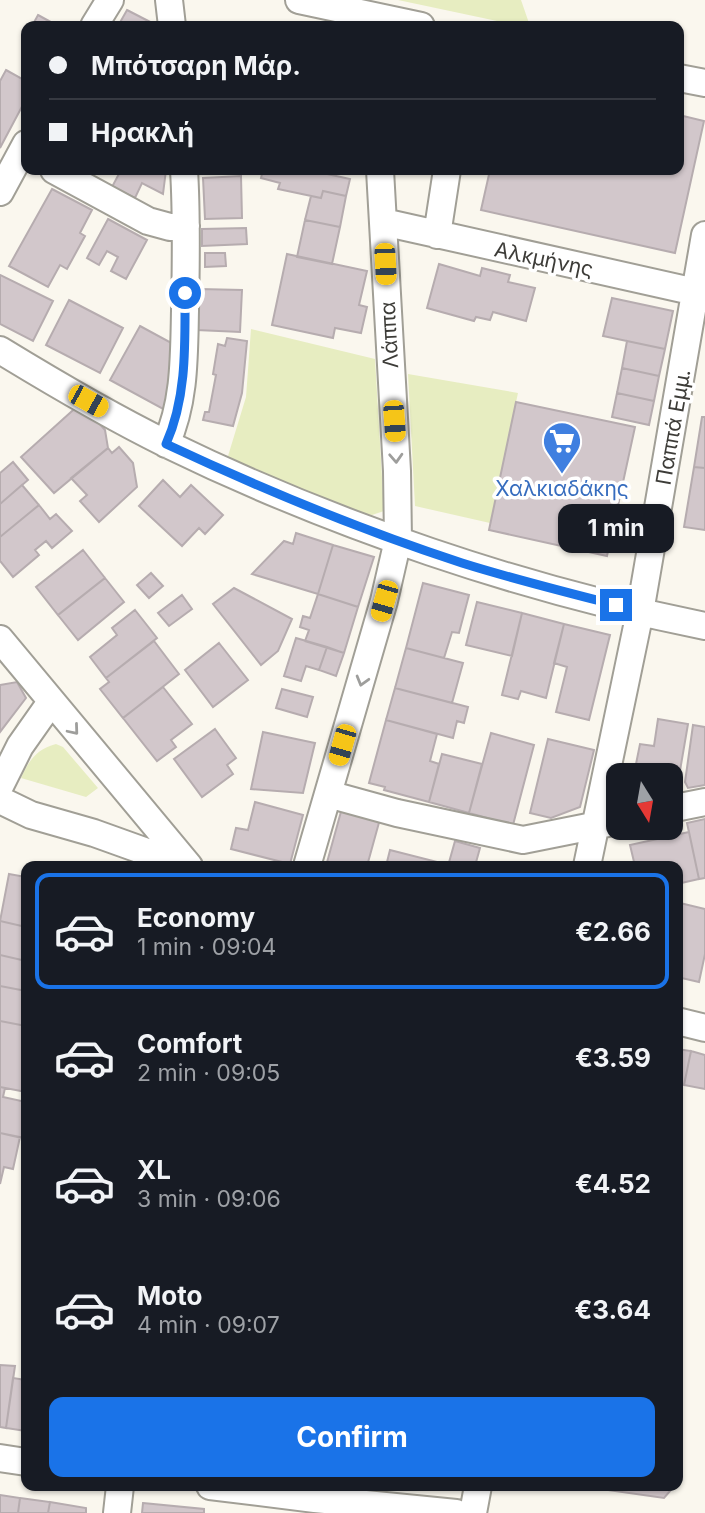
<!DOCTYPE html>
<html lang="en">
<head>
<meta charset="utf-8">
<style>
	:root { --surface:#171b24; --page:#20242c; --text:#f1f3f6; --muted:#9ea1a6; --line:#363941; --accent:#1a73e8 }
	body { margin:0; font-family:Inter,sans-serif; background:var(--page); color:var(--text); height:100vh; display:flex; flex-direction:column; font-size:26px; white-space:nowrap }
	* { box-sizing:border-box; margin:0 }
	p { font-size:23px; color:var(--muted) }
	.icon { flex:none; width:38px; height:38px; fill:none; stroke:currentColor; stroke-width:2; stroke-linecap:round; stroke-linejoin:round }
	.map { position:relative; flex:1; overflow:hidden }
	.sheet { position:absolute; left:21px; top:861px; width:662px; height:630px; display:flex; flex-direction:column; background:var(--surface); border-radius:14px; box-shadow:0 2px 5px #0004 }
	.sheet>* { flex:none }
	.hud { position:absolute; left:21px; top:21px; width:663px; height:154px; border-radius:14px; box-shadow:0 2px 5px #0004; display:grid; align-content:center; height:154px; padding:0 28px; background:var(--surface) }
	.needle { width:46px; rotate:169deg }
	.fabs { position:absolute; left:606px; top:763px; display:grid; gap:14px }
	.fabs a { display:grid; place-items:center; width:77px; height:77px; border-radius:14px; background:var(--surface); box-shadow:0 2px 5px #0004; font-size:35px }
	.end { position:absolute; width:32px; height:32px; margin:-16px; border:9px solid #1a73e8; background:#fff; box-shadow:0 0 0 4px #fff }
	.from { border-radius:50% }
	.bubble { position:absolute; height:49px; border-radius:14px; background:var(--surface); box-shadow:0 2px 5px #0004; font-size:23px; font-weight:700; line-height:49px; text-align:center }
	.car { position:absolute; width:21px; height:42px; margin:-21px -10px; border-radius:9px; box-shadow:0 0 5px 2px #0007; background:linear-gradient(#f5c518 24%,#345 0 40%,#f5c518 0 76%,#345 0 86%,#f5c518 0) }
	.hud b { display:flex; align-items:center; gap:24px; height:66px; font-size:26px }
	.hud b+b { border-top:2px solid var(--line) }
	.hud i { width:18px; height:18px; background:var(--text) }
	ul { padding:12px 0 0; list-style:none }
	li { display:flex; align-items:center; gap:21px; height:116px; margin:0 14px 10px; padding:0 14px; border:4px solid transparent; border-radius:14px }
	li div { flex:1 }
	li b { display:block; font-size:26px }
	li em { font-style:normal; font-weight:700 }
	li.active { border-color:var(--accent) }
	li>.icon { width:63px; height:63px; stroke-width:1.5 }
	.action { display:flex; gap:14px; margin-top:auto; padding:14px 28px }
	.action a { flex:1; height:80px; border-radius:14px; background:var(--accent); color:#fff; font-size:28px; font-weight:700; line-height:80px; text-align:center }
	.map>svg:first-child { display:block }
	.green { fill:#e7edc1 }
	.building { fill:#d2c7cb; stroke:#b6acaf; stroke-width:2 }
	.lines { fill:none; stroke-linecap:round; stroke-linejoin:round }
	.minor-casing { stroke:#a19f96; stroke-width:30 }
	.minor { stroke:#fff; stroke-width:26 }
	.oneway { stroke:#9e9e9c }
	.route { stroke:#1a73e8; stroke-width:9 }
	.labels { text-anchor:middle; dominant-baseline:central; stroke-width:7; stroke-linejoin:round; paint-order:stroke }
	.street-label { font-size:21px; fill:#3d3c38; stroke:#fff }
	.shop-label { font-size:21px; fill:#366cbe; stroke:#fff }
</style>
</head>
<body>
<div class="map">
<svg width="705" height="1513" viewBox="0 0 705 1513">
	<rect width="100%" height="100%" fill="#faf7ee"/>
	<path class="green" d="M398 0H521L530 26H521Z
		M251 329 375 359 384 511 372 515 354 512 252 469 228 456 246 397Z
		M408 374 518 393 490 523 415 506Z
		M56 744 63 747 98 788 86 797 21 778C29 760 37 749 56 744Z"/>
	<path class="building" d="M127 10 158 26H118Z
		M38 15 58 26H32Z
		M6 70 26 81V99L0 148V81Z
		M679 115 704 121 675 253 481 210 490 170H679Z
		M121 170H166L163 194 142 183 135 198 112 187Z
		M263 170H309L350 179 346 196 323 191 321 198 278 189 280 183 261 178Z
		M241 176 242 218 205 219 203 178Z
		M52 189 92 210 80 233 85 236 67 269 60 265 48 287 9 266Z
		M323 191 346 196 340 227 305 220 311 196 321 198Z
		M108 219 147 240 126 279 111 271 118 257 107 251 99 265 87 258Z
		M305 220 340 227 332 264 297 257Z
		M246 228 247 244 202 246V229Z
		M205 253H225L226 266 205 267Z
		M287 254 367 271 359 305 367 307 361 333 335 328 333 338 272 325Z
		M439 264 480 276 482 268 510 275 508 282 535 288 526 321 493 312 490 320 476 317 474 321 427 308Z
		M0 275 53 301 33 341 0 324Z
		M199 289 242 290 240 332 197 330Z
		M612 298 673 311 665 349 603 336Z
		M69 300 123 328 100 373 46 345Z
		M140 326 177 346 165 410 110 380Z
		M227 338 247 341 242 393 233 426 203 420 205 412H209L216 375 213 374 218 344 225 346Z
		M627 341 665 349 659 376 622 368Z
		M622 368 659 376 654 401 617 393Z
		M617 393 654 401 649 425 612 417Z
		M516 402 635 427 607 556 489 530Z
		M81 403 105 430 108 448 54 493 21 457Z
		M702 417H705V468L694 467Z
		M119 447 133 463 137 487 99 522 80 501 87 495 71 478 108 448 112 453Z
		M13 462 28 480 0 504V473Z
		M694 467 705 468V530L684 527Z
		M163 480 180 497 191 485 223 515 205 534 199 528 182 546 139 506Z
		M22 485 39 505 0 537V504Z
		M39 505 50 519 56 514 72 531 52 548 46 541 35 550 39 555 13 577 0 561V537Z
		M296 533 333 545 318 594 252 574 284 541 293 544Z
		M333 545 374 557 358 607 318 594Z
		M83 550 105 578 58 615 36 587Z
		M151 573 163 586 149 598 137 585Z
		M105 578 124 602 78 640 58 615Z
		M423 583 469 595 459 633 452 632 444 658 406 648Z
		M234 588 292 619 278 651 261 665 213 604Z
		M318 594 358 607 344 653 305 641 309 630 300 627 303 616 310 618Z
		M182 595 192 609 169 626 158 613Z
		M477 602 522 613 512 656 466 645Z
		M135 610 157 638 106 678 90 657 117 635 112 628Z
		M522 613 564 624 546 698 521 691 518 699 502 695Z
		M564 624 610 635 589 720 556 712 567 667 554 663Z
		M296 638 327 647 319 670 306 666 301 681 284 676Z
		M154 641 179 674 123 718 100 689 109 682 106 678Z
		M219 643 248 680 213 707 185 670Z
		M327 647 344 653 336 676 319 670Z
		M406 648 463 663 452 703 395 688Z
		M17 682 26 698 0 732V685Z
		M163 687 192 724 171 740 176 747 157 761 123 718Z
		M395 688 468 707 464 723 457 721 453 738 386 720Z
		M282 689 313 697 307 717 276 708Z
		M658 719 688 724 676 794 670 795V775L634 774 640 744 654 746Z
		M386 720 437 734 430 761 439 764 429 802 384 790 385 787 369 783Z
		M693 725 705 727V785L688 788 685 782Z
		M215 729 236 758 227 765 233 774 202 797 174 759Z
		M263 732 315 743 303 793 251 789Z
		M491 733 534 745 513 825 469 813Z
		M548 739 594 750 580 807 551 818 530 813Z
		M442 754 482 764 469 813 429 802Z
		M255 802 303 815 290 864 231 849 236 828 248 830Z
		M342 808 380 819 367 866H326Z
		M705 819V878L699 879 687 823Z
		M689 832 699 879 677 884V866H635L630 845Z
		M455 841 480 848 475 866H448Z
		M390 850 449 865 448 866H386Z
		M9 874 26 877V927L0 921Z
		M680 903 705 909V954L699 982 677 977V915Z
		M0 921 26 927V961L0 955Z
		M0 955 26 961V991L0 986Z
		M0 986 26 991V1026L0 1021Z
		M0 1021 26 1026V1092L0 1087Z
		M677 1049 691 1051 684 1085 677 1083Z
		M691 1051 705 1055V1089L684 1085Z
		M0 1087 5 1088 3 1097 26 1102V1139L0 1133Z
		M0 1133 20 1137 13 1169 4 1167 0 1184Z
		M0 1365 15 1366 6 1428 0 1427Z
		M13 1378 26 1380V1431L6 1428Z
		M580 1486H670L671 1490 664 1498Z
		M0 1495 20 1498 18 1513H0Z
		M20 1498 50 1502 48 1513H18Z
		M50 1502 86 1508V1513H48Z
		M143 1503 204 1509V1513H142Z"/>
	<g class="lines">
		<g class="minor-casing">
			<path id="minor" d="M169 0 172 26
				M299 0 421 26
				M94 26 110 0
				M679 78 705 83
				M54 170 148 221 170 227 186 226
				M0 192 26 144
				M383 222 705 294
				M437 235 447 170
				M0 350C54 383 110 416 167 444 333 525 524 590 705 626
				M166 444C185 402 184 356 185 311 186 264 187 217 184 170
				M0 639 189 866
				M0 786 20 746 51 702
				M328 794 397 813 523 840 618 821
				M0 800 31 815 94 833 186 866
				M670 809 705 802
				M307 866 384 601 398 540 397 471 380 170
				M587 866 640 612 705 235
				M677 1021 705 1028
				M0 1458 26 1462
				M210 1486 315 1499 456 1513
				M117 1513 120 1486
				M473 1513 478 1486"/>
		</g>
		<use href="#minor" class="minor"/>
	</g>
	<defs><path id="oneway-chevron" d="M-2-3.5L2.5 0L-2 3.5" fill="none" stroke-width="1.6" stroke-linecap="round" stroke-linejoin="round" transform="scale(1.75)"/></defs>
	<g class="oneway">
		<use href="#oneway-chevron" transform="translate(396 458) rotate(87)"/>
		<use href="#oneway-chevron" transform="translate(362 681) rotate(106)"/>
		<use href="#oneway-chevron" transform="translate(74 730) rotate(50)"/>
	</g>
	<g class="lines">
		<path class="route" d="M185 293C185 344 187 397 166 444 262 489 361 530 462 563 513 579 565 592 616 605"/>
	</g>
	<defs>
		<g id="supermarket-pin" transform="scale(2.0125)"><path d="M0 17L-7.5 6A9.5 9.5 0 1 1 7.5 6Z" fill="#3f7fe0" stroke="#fff"/><path d="M-6-5.5h2.5l.6 2H6L4.5 2H-2.5L-4.4-4H-6ZM-1.5 3.2a1.3 1.3 0 1 0 .1 0ZM3 3.2a1.3 1.3 0 1 0 .1 0Z" fill="#fff"/></g>
	</defs>
	<g fill-rule="evenodd">
		<use href="#supermarket-pin" x="562" y="441"/>
	</g>
	<g class="labels">
		<g class="street-label">
			<text transform="translate(544 259) rotate(12)">Αλκμήνης</text>
			<text transform="translate(389 335) rotate(-93)">Λάππα</text>
			<text transform="translate(673 427) rotate(-80)">Παππά Εμμ.</text>
		</g>
		<g class="shop-label">
			<text x="562" y="488">Χαλκιαδάκης</text>
		</g>
	</g>
</svg>
<div class="fabs">
<a><svg class="needle" viewBox="-14 -14 28 28"><path d="M0-13l5 13h-10z" fill="#e53935"/><path d="M0 13l5-13h-10z" fill="#9ea1a6"/></svg></a>
</div>
<i class="end from" style="left:185px;top:293px"></i>
<i class="end" style="left:616px;top:605px"></i>
<div class="bubble" style="left:558px;top:504px;width:116px">1 min</div>
<i class="car" style="left:385px;top:264px;rotate:177deg"></i>
<i class="car" style="left:88px;top:401px;rotate:119deg"></i>
<i class="car" style="left:394px;top:421px;rotate:176deg"></i>
<i class="car" style="left:384px;top:601px;rotate:196deg"></i>
<i class="car" style="left:342px;top:745px;rotate:196deg"></i>
<div class="hud">
<b><i class="from"></i>Μπότσαρη Μάρ.</b>
<b><i></i>Ηρακλή</b>
</div>
<section class="sheet">
<ul>
<li class="active"><svg class="icon" aria-label="car" viewBox="0 0 24 24"><path d="M5 17H2v-5l4-1 3-4h7l3 4 3 1v5h-3M9 17h6M6 11h13"/><circle cx="7" cy="17" r="2"/><circle cx="17" cy="17" r="2"/></svg><div><b>Economy</b><p>1 min · 09:04</p></div><em>€2.66</em></li>
<li><svg class="icon" aria-label="car" viewBox="0 0 24 24"><path d="M5 17H2v-5l4-1 3-4h7l3 4 3 1v5h-3M9 17h6M6 11h13"/><circle cx="7" cy="17" r="2"/><circle cx="17" cy="17" r="2"/></svg><div><b>Comfort</b><p>2 min · 09:05</p></div><em>€3.59</em></li>
<li><svg class="icon" aria-label="car" viewBox="0 0 24 24"><path d="M5 17H2v-5l4-1 3-4h7l3 4 3 1v5h-3M9 17h6M6 11h13"/><circle cx="7" cy="17" r="2"/><circle cx="17" cy="17" r="2"/></svg><div><b>XL</b><p>3 min · 09:06</p></div><em>€4.52</em></li>
<li><svg class="icon" aria-label="car" viewBox="0 0 24 24"><path d="M5 17H2v-5l4-1 3-4h7l3 4 3 1v5h-3M9 17h6M6 11h13"/><circle cx="7" cy="17" r="2"/><circle cx="17" cy="17" r="2"/></svg><div><b>Moto</b><p>4 min · 09:07</p></div><em>€3.64</em></li>
</ul>
<div class="action"><a>Confirm</a></div>
</section>
</div>
</body>
</html>
